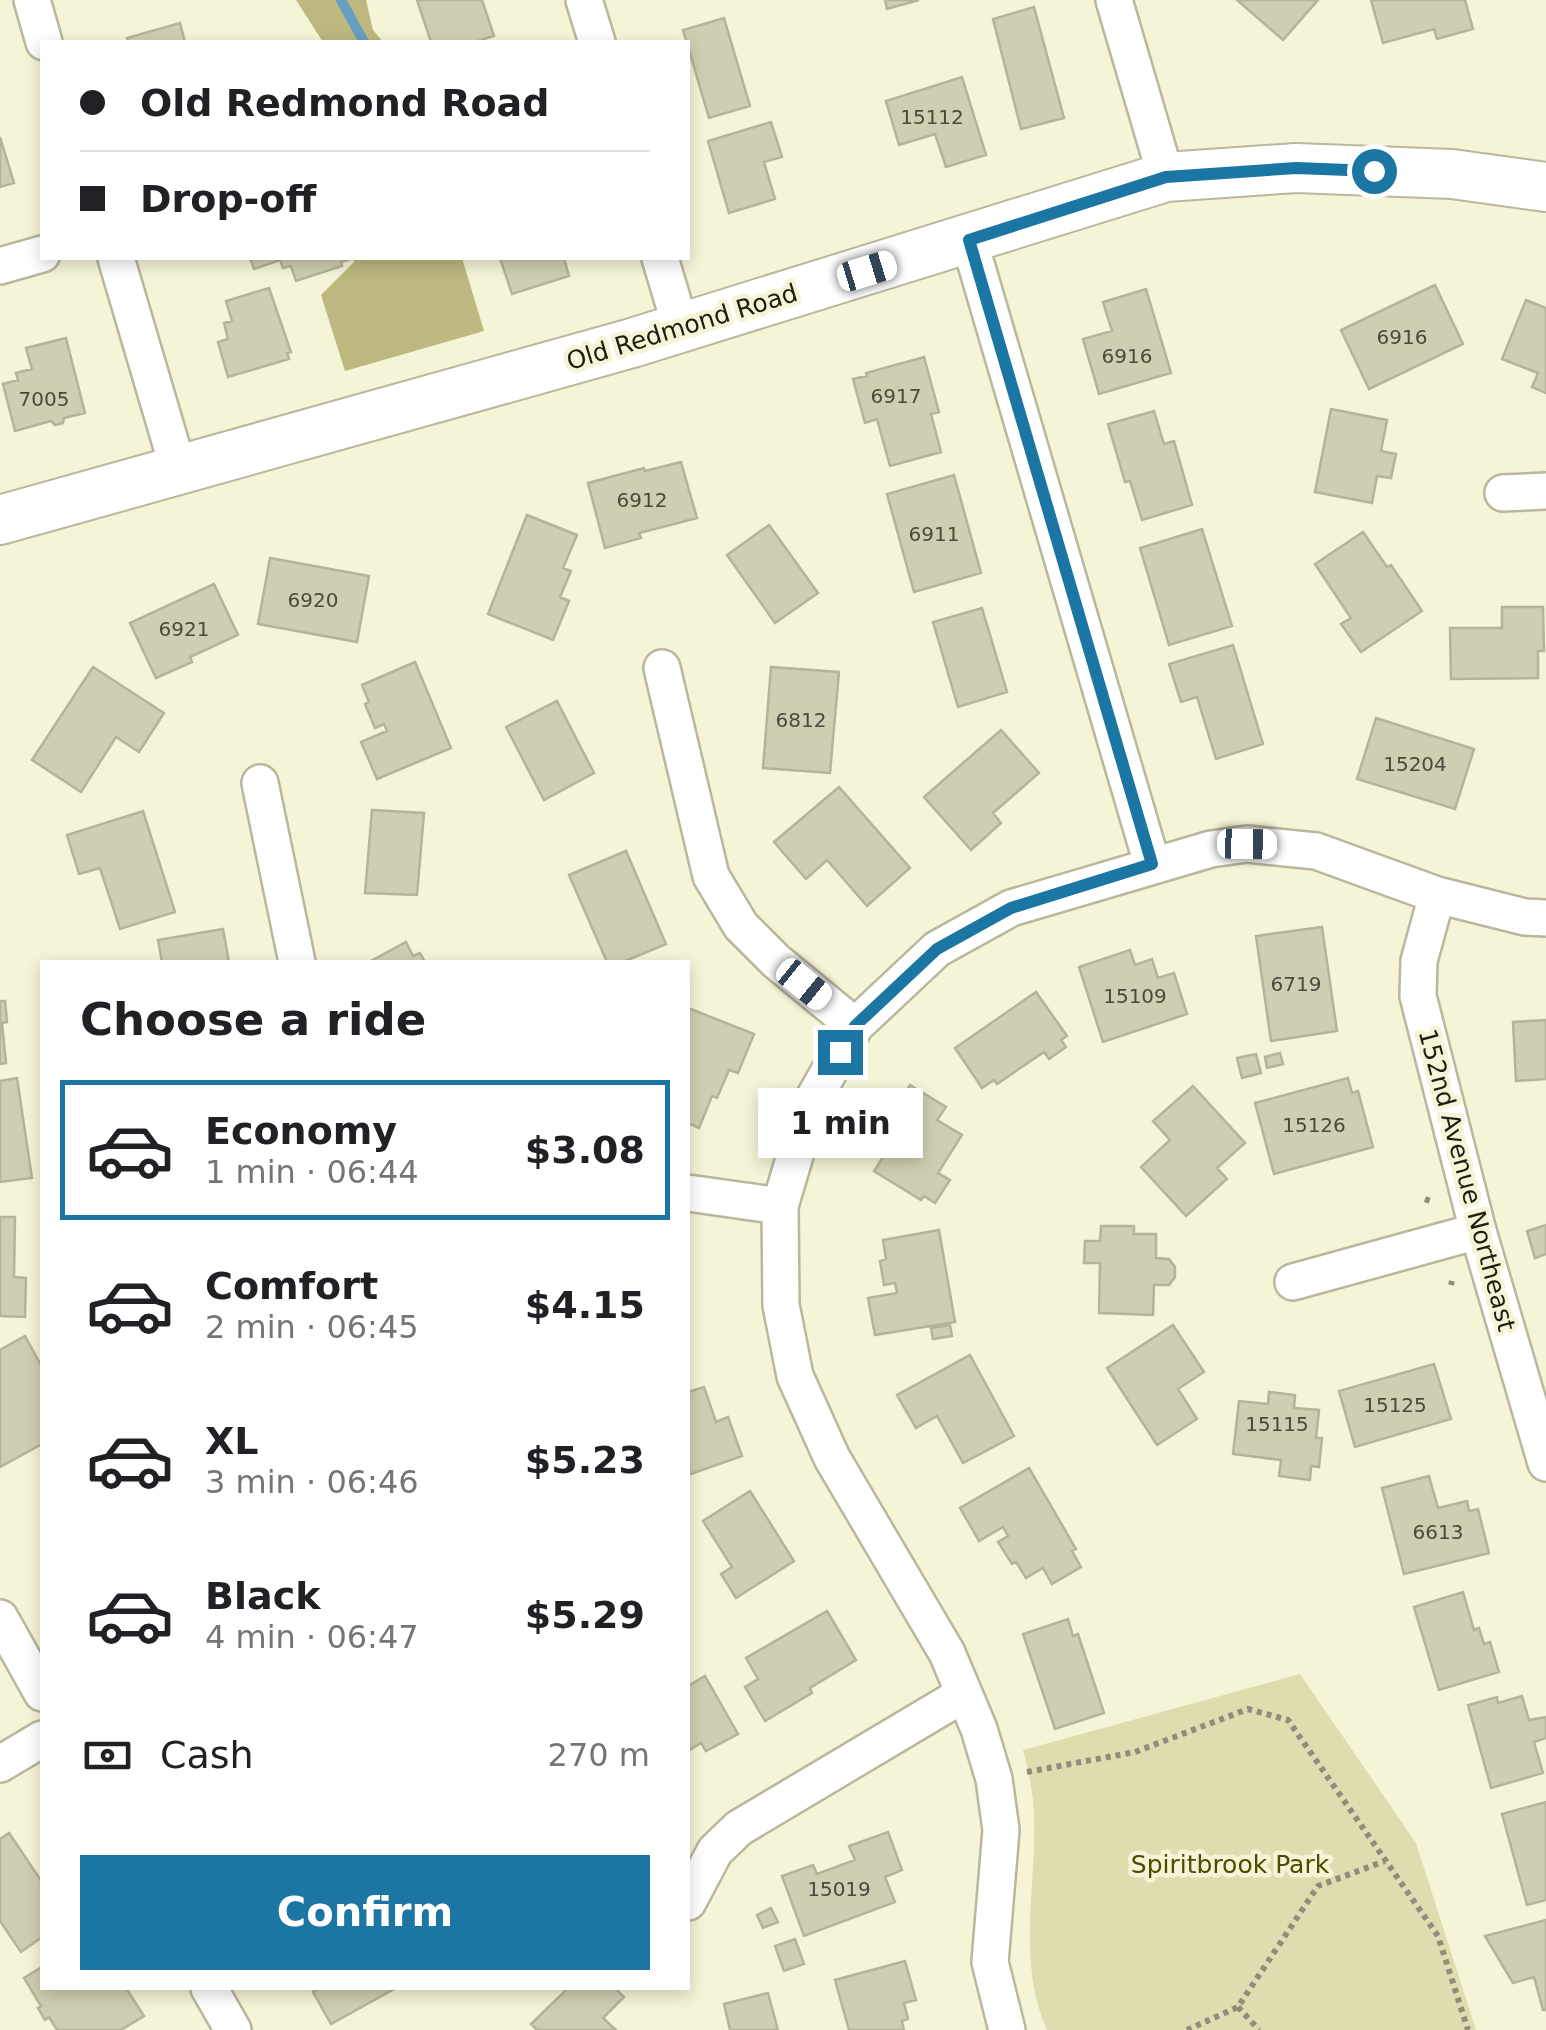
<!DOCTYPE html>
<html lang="en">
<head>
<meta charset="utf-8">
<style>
	:root { --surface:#fff; --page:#f2f2f2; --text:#202124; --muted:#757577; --line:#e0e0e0; --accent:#1b76a4 }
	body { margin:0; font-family:"DejaVu Sans",sans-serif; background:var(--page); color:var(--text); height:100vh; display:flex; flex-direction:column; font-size:38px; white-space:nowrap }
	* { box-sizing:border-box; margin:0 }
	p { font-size:32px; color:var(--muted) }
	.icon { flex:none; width:55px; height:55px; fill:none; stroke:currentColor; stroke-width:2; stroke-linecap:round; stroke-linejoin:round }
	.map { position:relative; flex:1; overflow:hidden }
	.side { position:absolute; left:40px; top:960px; width:650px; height:1030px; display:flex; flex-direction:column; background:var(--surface); border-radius:0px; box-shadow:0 5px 15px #0003 }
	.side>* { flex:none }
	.banner { position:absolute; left:40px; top:40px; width:650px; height:220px; border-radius:0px; box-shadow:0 5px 15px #0003; display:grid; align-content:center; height:220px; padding:0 40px; background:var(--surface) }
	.end { position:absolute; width:45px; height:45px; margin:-22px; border:12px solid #1b76a4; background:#fff; box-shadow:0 0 0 5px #fff }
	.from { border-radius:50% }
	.bubble { position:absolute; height:70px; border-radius:0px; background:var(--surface); box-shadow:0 5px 15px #0003; font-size:32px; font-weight:700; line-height:70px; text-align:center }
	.car { position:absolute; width:30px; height:60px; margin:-30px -15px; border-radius:12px; box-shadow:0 0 8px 2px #0007; background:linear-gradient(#fff 24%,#345 0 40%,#fff 0 76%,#345 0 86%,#fff 0) }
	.banner b { display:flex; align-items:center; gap:35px; height:95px; font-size:38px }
	.banner b+b { border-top:2px solid var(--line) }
	.banner i { width:25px; height:25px; background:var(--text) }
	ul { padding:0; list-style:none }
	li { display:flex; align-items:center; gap:30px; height:140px; margin:0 20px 15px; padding:0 20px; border:5px solid transparent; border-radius:0px }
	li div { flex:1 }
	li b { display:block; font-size:38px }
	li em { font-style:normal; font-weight:700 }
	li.selected { border-color:var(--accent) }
	li>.icon { width:90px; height:90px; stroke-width:1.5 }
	h2 { padding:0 40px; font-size:45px; line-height:120px }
	.pay { display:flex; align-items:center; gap:25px; height:110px; padding:0 40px; font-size:38px }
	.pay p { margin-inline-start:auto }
	.cta { display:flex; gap:20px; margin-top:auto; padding:20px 40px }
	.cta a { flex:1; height:115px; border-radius:0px; background:var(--accent); color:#fff; font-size:40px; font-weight:700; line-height:115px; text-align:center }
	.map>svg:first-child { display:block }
	.green { fill:#dfdcb0 }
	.forest { fill:#bcb87f }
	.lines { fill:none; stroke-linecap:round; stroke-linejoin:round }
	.stream { stroke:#699ec0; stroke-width:10 }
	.building { fill:#d0ceb2; stroke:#b5b398; stroke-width:2.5 }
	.street-casing { stroke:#b9b79c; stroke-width:40 }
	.secondary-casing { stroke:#b9b79c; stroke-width:52 }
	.path { stroke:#908e7a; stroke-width:6; stroke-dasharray:5 5; stroke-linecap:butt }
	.street { stroke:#fff; stroke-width:35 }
	.secondary { stroke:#fff; stroke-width:48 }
	.route { stroke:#1b76a4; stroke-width:12 }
	.labels { text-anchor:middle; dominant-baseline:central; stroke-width:9; stroke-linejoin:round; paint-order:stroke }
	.number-label { font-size:20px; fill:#4a493b }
	.street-label { font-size:25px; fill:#1e1d13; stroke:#f6f4d7 }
	.park-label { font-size:25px; fill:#504b01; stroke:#f6f4d7 }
</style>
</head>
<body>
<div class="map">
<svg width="1546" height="2030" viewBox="0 0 1546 2030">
	<rect width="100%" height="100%" fill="#f6f4d7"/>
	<path class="green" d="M1300 1674 1416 1843 1476 2030H1047C1017 1963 1036 1890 1034 1820 1034 1796 1029 1773 1023 1750Z"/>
	<path class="forest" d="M296 0H366L373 30 383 42H323Z
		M354 258H462L484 331 345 371 321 295 354 262Z"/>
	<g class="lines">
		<path class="stream" d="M341 0 364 42"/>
	</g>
	<path class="building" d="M417 0H482L494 36 475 42H431Z
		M885 0H919L887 9Z
		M1237 0H1318L1283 40Z
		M1371 0H1465L1473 29 1437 39 1434 29 1383 43Z
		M1034 7 1064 118 1021 129 993 19Z
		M724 18 750 106 709 118 683 30Z
		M180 23 185 42H129L127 38Z
		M962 77 986 155 946 167 935 134 899 145 886 101Z
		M771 122 782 157 764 162 775 199 729 213 708 141Z
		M0 137 14 183 0 187Z
		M250 258H350V259L341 262 342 266 296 281 291 266 283 268 280 260 254 269Z
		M500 258H564L569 276 512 294Z
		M1435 285 1463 344 1369 389 1341 330Z
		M269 288 291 352 287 353 289 359 228 377 218 342 228 339 224 323 232 321 226 301Z
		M1146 289 1171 373 1099 394 1083 339 1112 331 1103 302Z
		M1526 300 1546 308V393L1532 387 1538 373 1502 359Z
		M66 338 85 413 64 418 63 423 55 425 51 421 15 431 3 384 18 380 16 373 32 369 26 348Z
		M924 357 939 412 931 414 941 452 890 466 877 419 865 423 853 379 867 376 866 373Z
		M1331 409 1387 420 1381 451 1396 454 1391 478 1377 476 1372 503 1315 492Z
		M1154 411 1164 444 1174 441 1192 505 1142 520 1130 481 1125 482 1108 424Z
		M681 462 697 518 639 533 641 538 605 548 588 483 644 468 645 471Z
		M954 475 981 573 914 592 887 494Z
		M527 515 577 535 563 568 571 571 560 597 569 601 553 640 488 614Z
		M769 525 818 593 775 623 727 555Z
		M1202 529 1232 626 1169 645 1140 548Z
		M1363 532 1387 567 1391 565 1422 611 1361 652 1341 624 1351 618 1315 564Z
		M270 558 369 576 357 642 258 624Z
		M214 584 238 635 190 657 192 662 156 678 130 623Z
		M1502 607H1543L1544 651H1538V678L1451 679 1450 628H1502Z
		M982 608 1007 692 958 707 933 622Z
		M1233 645 1263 744 1216 759 1197 697 1181 702 1169 664Z
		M415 662 451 748 377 779 361 742 387 731 384 724 375 728 365 704 369 702 362 685Z
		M93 667 164 713 139 752 116 737 81 792 32 760Z
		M771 667 839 672 830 773 763 768Z
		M557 701 594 773 544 800 506 727Z
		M1376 718 1474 749 1455 809 1357 779Z
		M1001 730 1039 773 993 813 1001 823 971 850 924 797Z
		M839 787 910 868 867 906 827 860 806 879 774 842Z
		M372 810 424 813 417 895 365 893Z
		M143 811 175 912 120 929 100 868 79 874 67 835Z
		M626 851 666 944 623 962H607L569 875Z
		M1322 927 1337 1031 1271 1041 1256 936Z
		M223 929 229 962H162L158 940Z
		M406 942 413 956 420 953 425 962H369Z
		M1130 950 1135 965 1152 959 1158 978 1174 973 1187 1014 1103 1042 1079 967Z
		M1036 992 1067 1036 1061 1040 1066 1047 1049 1059 1044 1052 997 1084 994 1080 982 1088 955 1048Z
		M0 1001H5L7 1022 2 1023 6 1063 0 1064Z
		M688 1008 754 1034 738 1073 729 1070 717 1098 712 1096 699 1128 688 1123Z
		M1546 1020V1079L1516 1081 1513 1022Z
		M1280 1053 1283 1064 1267 1068 1265 1057Z
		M1256 1054 1261 1073 1242 1078 1237 1058Z
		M17 1078 32 1178 0 1182V1081Z
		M1348 1078 1352 1093 1358 1091 1373 1147 1274 1174 1255 1103Z
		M910 1085 946 1107 937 1120 962 1135 938 1173 950 1180 935 1203 924 1196 921 1200 874 1171 901 1129 888 1121Z
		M1193 1086 1245 1143 1217 1168 1227 1179 1186 1216 1141 1167 1170 1140 1153 1121Z
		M0 1217H15L14 1277 26 1278 25 1317 0 1316Z
		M1546 1225V1254L1535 1258 1527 1231Z
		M1101 1226H1134V1234H1156V1258L1169 1259 1175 1267V1277L1169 1285H1154L1153 1315 1099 1313 1100 1263H1084L1085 1241H1100Z
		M939 1230 955 1322 875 1335 868 1298 897 1293 895 1283 884 1285 880 1261 886 1259 883 1240Z
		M950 1325 952 1336 933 1339 931 1328Z
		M1173 1325 1204 1372 1178 1389 1197 1419 1157 1445 1107 1368Z
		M25 1336 42 1367V1444L0 1467V1350Z
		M970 1355 1014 1436 963 1463 937 1416 916 1428 897 1395Z
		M1434 1364 1451 1419 1355 1447 1339 1391Z
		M704 1387 716 1422 728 1417 742 1456 688 1475V1392Z
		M1269 1392 1295 1395 1294 1408 1319 1410 1316 1438H1322L1319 1467 1311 1466 1310 1480 1279 1476 1281 1460 1233 1454 1239 1401 1268 1404Z
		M1029 1468 1076 1549 1072 1551 1081 1567 1052 1584 1043 1568 1026 1578 1016 1562 1012 1564 998 1542 1008 1536 1003 1527 979 1541 960 1508Z
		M1429 1476 1438 1508 1467 1501 1469 1511 1478 1509 1489 1553 1404 1574 1382 1488Z
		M750 1491 794 1561 736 1598 721 1574 732 1567 703 1521Z
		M1463 1592 1474 1630 1479 1628 1484 1644 1490 1642 1499 1672 1439 1690 1414 1607Z
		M827 1611 856 1660 810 1688 812 1693 765 1721 745 1687 758 1679 746 1658Z
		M1068 1619 1073 1636 1078 1634 1104 1713 1055 1729 1023 1634Z
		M705 1676 738 1734 706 1751 701 1743 688 1751V1686Z
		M1522 1696 1529 1720 1546 1717V1738L1534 1742 1543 1773 1491 1788 1468 1705 1497 1697 1498 1703Z
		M1546 1802V1900L1527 1905 1502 1814Z
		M888 1832 902 1870 885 1877 895 1902 804 1936 782 1876 813 1865 817 1874 855 1860 849 1846Z
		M9 1833 42 1882V1937L21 1952 0 1921V1839Z
		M771 1908 778 1922 763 1928 757 1915Z
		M1546 1920V2010H1543L1534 1977 1513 1983 1485 1936Z
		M795 1939 804 1964 784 1971 775 1946Z
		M905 1961 916 2000 904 2003 908 2019 902 2021 904 2030H849L835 1980Z
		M42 1967V1988H126L144 2016 121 2030H57L49 2017 45 2020 38 2008 41 2006 24 1978Z
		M320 1988H393L394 1989 331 2024 313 1992Z
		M568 1988H615L624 1997 603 2018 616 2030H537L531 2024Z
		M768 1993 778 2030H730L724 2004Z"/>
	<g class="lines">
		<g class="street-casing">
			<path id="street" d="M32 0 44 42
				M584 0 597 42
				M1114 0 1166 177
				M969 240 1152 864
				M116 258 178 468
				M660 258 681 328
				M0 266 42 254
				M1503 493 1546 491
				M662 668 711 876 741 926 776 961 855 1026
				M260 783 297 962
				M1437 895 1419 961 1418 996 1478 1231 1546 1463
				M688 1193 780 1206
				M1293 1282 1478 1231
				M0 1618 42 1693
				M0 1764 42 1739
				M688 1902 715 1851 739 1828 964 1694
				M209 1988 233 2030
				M1007 2030 990 1962 1001 1830 994 1779 979 1729 947 1653 832 1458 795 1376 781 1305 780 1206 810 1105 855 1026 937 949 1011 908 1211 849 1247 844 1316 851 1437 895 1525 917 1546 918"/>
		</g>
		<g class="secondary-casing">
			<path id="secondary" d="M0 520 632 343 1166 177 1296 168 1452 174 1546 187"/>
		</g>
		<path class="path" d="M1425 1199 1430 1201
			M1451 1285 1452 1281
			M1027 1772 1135 1752 1248 1709 1288 1720 1438 1936 1468 2030
			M1238 2007 1259 2030
			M1187 2030 1238 2007 1318 1886 1385 1861"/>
		<use href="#street" class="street"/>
		<use href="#secondary" class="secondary"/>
	</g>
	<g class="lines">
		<path class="route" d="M840 1052 855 1026 937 949 1011 908 1152 864 969 240 1166 177 1296 168 1374 171"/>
	</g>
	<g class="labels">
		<g class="number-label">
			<text x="932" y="117">15112</text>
			<text x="1402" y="337">6916</text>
			<text x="1127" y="356">6916</text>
			<text x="896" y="396">6917</text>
			<text x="44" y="399">7005</text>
			<text x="642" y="500">6912</text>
			<text x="934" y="534">6911</text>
			<text x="313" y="600">6920</text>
			<text x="184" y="629">6921</text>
			<text x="801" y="720">6812</text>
			<text x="1415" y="764">15204</text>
			<text x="1296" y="984">6719</text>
			<text x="1135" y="996">15109</text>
			<text x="1314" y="1125">15126</text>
			<text x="1395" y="1405">15125</text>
			<text x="1277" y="1424">15115</text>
			<text x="1438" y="1532">6613</text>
			<text x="839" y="1889">15019</text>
		</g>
		<g class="street-label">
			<text transform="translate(682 327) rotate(-17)">Old Redmond Road</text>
			<text transform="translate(1467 1180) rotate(75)">152nd Avenue Northeast</text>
		</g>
		<g class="park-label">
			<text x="1230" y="1864">Spiritbrook Park</text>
		</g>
	</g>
</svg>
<i class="end from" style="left:1374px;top:171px"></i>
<i class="end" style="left:840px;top:1052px"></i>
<div class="bubble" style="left:758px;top:1088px;width:165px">1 min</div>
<i class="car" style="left:867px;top:271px;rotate:73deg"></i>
<i class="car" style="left:1247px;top:844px;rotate:91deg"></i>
<i class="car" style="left:804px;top:984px;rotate:129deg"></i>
<div class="banner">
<b><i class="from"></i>Old Redmond Road</b>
<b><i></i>Drop-off</b>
</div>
<section class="side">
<h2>Choose a ride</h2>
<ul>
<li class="selected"><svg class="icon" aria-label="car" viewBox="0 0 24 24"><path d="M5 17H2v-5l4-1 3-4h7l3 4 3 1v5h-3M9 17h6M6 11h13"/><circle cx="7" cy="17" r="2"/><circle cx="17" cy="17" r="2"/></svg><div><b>Economy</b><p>1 min · 06:44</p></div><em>$3.08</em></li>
<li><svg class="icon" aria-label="car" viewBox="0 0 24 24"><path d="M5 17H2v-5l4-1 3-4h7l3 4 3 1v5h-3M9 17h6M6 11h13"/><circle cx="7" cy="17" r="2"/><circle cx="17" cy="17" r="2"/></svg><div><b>Comfort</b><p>2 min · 06:45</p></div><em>$4.15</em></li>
<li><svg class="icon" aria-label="car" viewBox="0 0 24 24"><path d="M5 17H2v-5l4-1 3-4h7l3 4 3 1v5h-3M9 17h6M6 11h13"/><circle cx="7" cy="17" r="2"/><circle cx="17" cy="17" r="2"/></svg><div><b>XL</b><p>3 min · 06:46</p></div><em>$5.23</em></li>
<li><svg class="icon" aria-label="car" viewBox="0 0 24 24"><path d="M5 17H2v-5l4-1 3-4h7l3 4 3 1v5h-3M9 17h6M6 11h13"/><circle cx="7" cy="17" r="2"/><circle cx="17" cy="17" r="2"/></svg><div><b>Black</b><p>4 min · 06:47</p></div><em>$5.29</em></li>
</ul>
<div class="pay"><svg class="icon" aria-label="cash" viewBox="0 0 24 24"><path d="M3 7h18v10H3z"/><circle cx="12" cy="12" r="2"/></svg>Cash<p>270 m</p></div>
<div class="cta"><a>Confirm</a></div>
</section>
</div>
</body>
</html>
